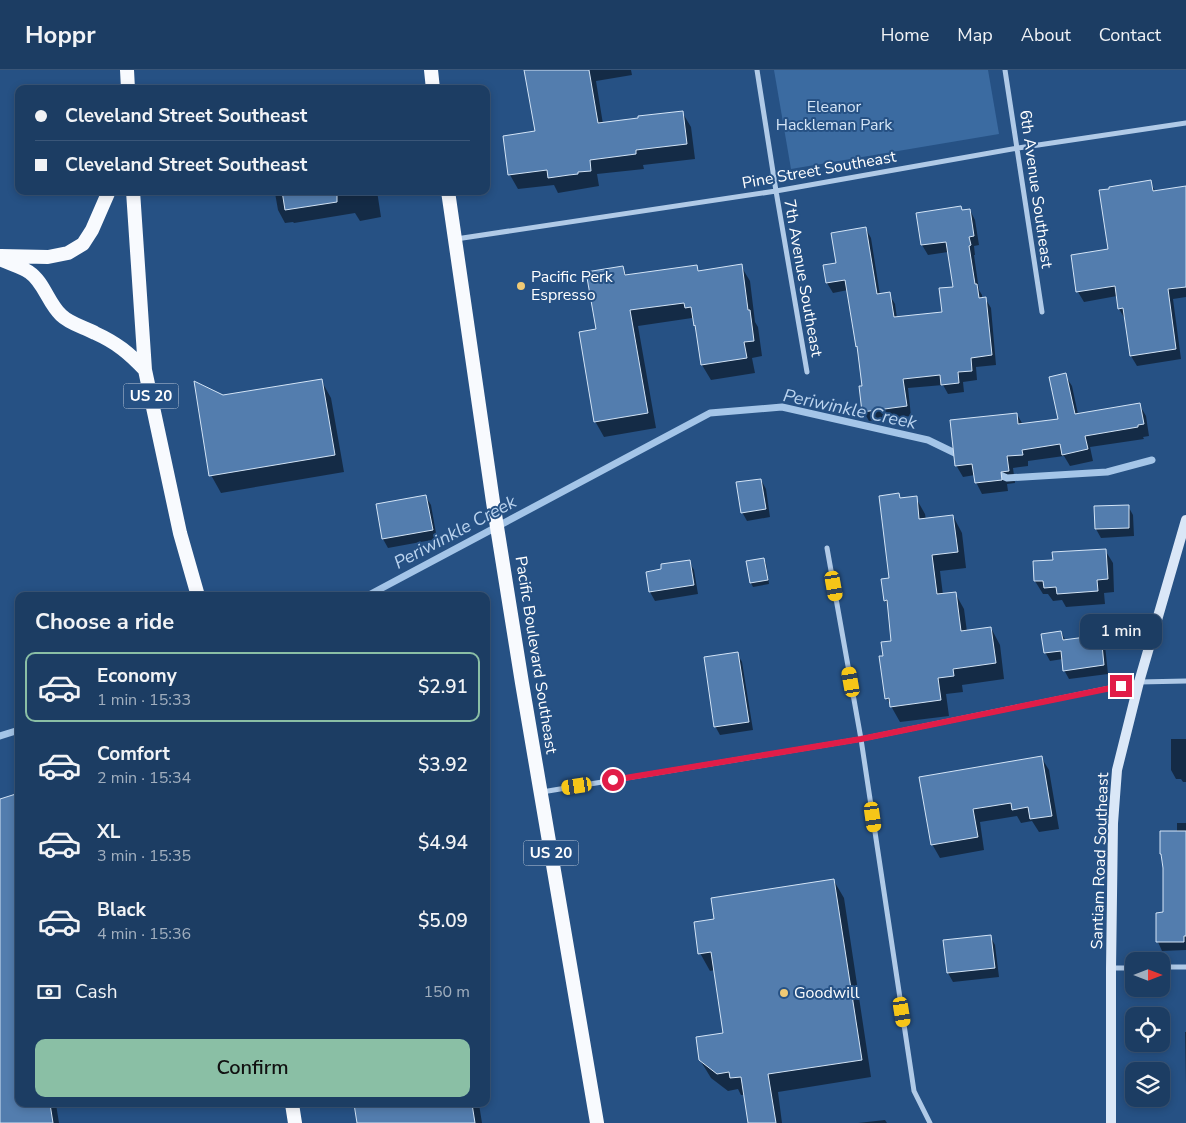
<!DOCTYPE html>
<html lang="en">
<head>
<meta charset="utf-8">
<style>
	:root { --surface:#1c3d63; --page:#254469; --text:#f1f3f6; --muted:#a0aebe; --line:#3a5678; --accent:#8abfa5 }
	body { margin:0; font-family:"Nunito Sans",sans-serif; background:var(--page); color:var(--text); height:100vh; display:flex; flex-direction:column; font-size:19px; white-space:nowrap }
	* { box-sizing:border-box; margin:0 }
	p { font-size:16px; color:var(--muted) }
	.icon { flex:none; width:28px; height:28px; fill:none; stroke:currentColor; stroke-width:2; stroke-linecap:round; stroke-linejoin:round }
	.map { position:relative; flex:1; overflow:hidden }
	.details { position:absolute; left:15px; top:522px; width:475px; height:515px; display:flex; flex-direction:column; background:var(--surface); border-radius:10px; box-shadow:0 2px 8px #0003,0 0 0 1px var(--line) }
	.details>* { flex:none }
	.banner { position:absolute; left:15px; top:15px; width:475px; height:110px; border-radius:10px; box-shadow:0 2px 8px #0003,0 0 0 1px var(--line); display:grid; align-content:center; height:110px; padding:0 20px; background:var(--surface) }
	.needle { width:32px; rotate:90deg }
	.buttons { position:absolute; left:1125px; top:882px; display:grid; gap:10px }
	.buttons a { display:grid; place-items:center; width:45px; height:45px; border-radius:10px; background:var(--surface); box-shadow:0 2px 8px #0003,0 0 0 1px var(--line); font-size:25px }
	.end { position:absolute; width:22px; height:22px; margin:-11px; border:6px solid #e11d48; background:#fff; box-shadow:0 0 0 2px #fff }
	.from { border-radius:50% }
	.bubble { position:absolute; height:35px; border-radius:10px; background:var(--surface); box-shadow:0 2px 8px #0003,0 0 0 1px var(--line); font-size:16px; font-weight:600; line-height:35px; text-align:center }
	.car { position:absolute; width:15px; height:30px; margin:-15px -8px; border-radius:6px; box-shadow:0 0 4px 1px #0007; background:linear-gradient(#f5c518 24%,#345 0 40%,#f5c518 0 76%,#345 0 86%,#f5c518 0) }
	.banner b { display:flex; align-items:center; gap:18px; height:48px; font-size:19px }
	.banner b+b { border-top:1px solid var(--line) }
	.banner i { width:12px; height:12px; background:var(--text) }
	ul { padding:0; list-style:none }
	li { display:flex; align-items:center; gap:15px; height:70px; margin:0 10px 8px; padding:0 10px; border:2px solid transparent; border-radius:10px }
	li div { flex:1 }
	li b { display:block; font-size:19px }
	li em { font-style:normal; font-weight:600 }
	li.active { border-color:var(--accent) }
	li>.icon { width:45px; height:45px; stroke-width:1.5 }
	h2 { padding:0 20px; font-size:22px; line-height:60px }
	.pay { display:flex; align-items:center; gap:12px; height:55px; padding:0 20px; font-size:19px }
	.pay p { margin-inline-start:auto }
	.button { display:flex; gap:10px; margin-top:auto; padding:10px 20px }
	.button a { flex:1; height:58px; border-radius:10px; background:var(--accent); color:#111; font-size:20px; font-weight:600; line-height:58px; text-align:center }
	header { display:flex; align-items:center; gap:30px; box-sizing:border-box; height:70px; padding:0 25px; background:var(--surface); border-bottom:1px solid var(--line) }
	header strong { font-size:24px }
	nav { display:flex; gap:28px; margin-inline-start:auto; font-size:18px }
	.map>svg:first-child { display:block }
	.green { fill:#3b6ba1 }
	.shadow { fill:#0007 }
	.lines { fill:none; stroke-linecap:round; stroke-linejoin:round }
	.stream { stroke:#a4c5e8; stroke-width:7 }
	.building { fill:#537dae; stroke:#d3e4f6 }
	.minor { stroke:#b0cae7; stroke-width:5 }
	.secondary { stroke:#dae7f7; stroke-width:10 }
	.trunk { stroke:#f8fafe; stroke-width:14 }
	.route { stroke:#e11d48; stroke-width:6 }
	.poi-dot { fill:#f0ca75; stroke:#265184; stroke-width:2 }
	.labels { text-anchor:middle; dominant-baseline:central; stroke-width:4; stroke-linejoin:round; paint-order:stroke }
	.shield { fill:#265184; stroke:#becbda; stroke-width:1 }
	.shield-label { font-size:15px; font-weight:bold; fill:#fff }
	.park-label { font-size:16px; fill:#d3e4f6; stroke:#265184 }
	.street-label { font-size:16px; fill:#fff; stroke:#265184 }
	.poi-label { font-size:16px; fill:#fff; stroke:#265184; text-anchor:start }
	.water-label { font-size:18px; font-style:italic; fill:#bbd4ef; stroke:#265184 }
</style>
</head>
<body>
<header>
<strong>Hoppr</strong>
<nav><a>Home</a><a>Map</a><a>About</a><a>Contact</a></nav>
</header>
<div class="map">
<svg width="1186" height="1053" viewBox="0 0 1186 1053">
	<rect width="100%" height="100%" fill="#265184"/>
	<path class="green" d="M774 0H988L999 64 791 99Z"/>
	<path class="shadow" d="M524 0H631L632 5 596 11 603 54 682 42 691 57 695 89 643 95 644 99 597 104 599 116 558 123 554 115 518 119 510 105 536 62 526 4Z
		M1150 112 1156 122 1186 117V227L1173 229 1181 289 1137 296 1131 286 1125 249 1119 239 1117 226 1084 232 1078 222 1109 180Z
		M283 121H377L381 147 360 151 355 143 294 153 293 152 285 153 278 140 275 123 283 122Z
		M970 140 975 150 979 175 974 176 975 185H974L979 220 982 225V229L985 228 991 238 996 295 976 297 977 310 963 312 964 322 948 324 943 315 908 318 911 346 869 351 864 342V317L859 280 857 276 848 220 833 223 827 213 824 196 837 194 866 159 871 168 880 225 889 224 895 234 897 248 943 243 954 218 948 182 928 185 922 175 963 141Z
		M696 196 699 202 741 196 750 211 755 252 758 257 762 286 752 288 755 303 711 310 702 295 697 259 692 248 638 256 656 358 604 367 595 351 598 260 622 197 627 206Z
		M1065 305 1072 316 1078 344 1139 334 1146 346 1149 366 1143 367 1144 369 1090 377 1093 391 1070 396 1064 386 1028 391V396L1013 398 1015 413 1007 414 1008 421 982 424 976 412 975 405 963 407 956 395 1017 344 1023 355 1060 350Z
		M321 310 331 328 344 402 221 423 211 405 223 327Z
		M761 410 766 419 770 447 747 451 742 442Z
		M898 424 901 429 916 428 925 444 926 450 953 446 962 463 966 498 940 501 943 525 955 523 964 539 967 562 991 558 1000 575 1004 609 962 615 963 622 946 624 949 646 900 652 887 629 881 588 884 587 893 572 889 537 885 530 890 509Z
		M426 427 431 435 437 469 388 478 383 469 378 435Z
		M1128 436 1133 445 1134 466 1101 468 1096 459Z
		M1105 480 1113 493 1114 522 1104 523 1105 534 1066 537 1062 530 1053 531 1048 524H1043L1035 511 1034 492 1054 491Z
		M763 489 766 493 769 514 753 517 751 513 747 492Z
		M689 491 694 500 698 524 655 531 650 522 647 503 663 500Z
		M1061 562 1066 571 1100 566 1105 575 1108 604 1069 609 1064 600 1063 589 1050 591 1045 582Z
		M737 583 742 592 753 660 720 665 715 656Z
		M1171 669H1186V712H1183L1181 709H1176L1171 700Z
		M1041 687 1049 700 1059 759 1039 762 1032 751 1021 753 1017 746 980 752 984 780 940 788 932 774 921 708Z
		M0 730 19 1034H56L59 1053H0Z
		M1177 753H1186V880L1162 881 1158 872 1157 844 1164 843 1177 762Z
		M834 811 844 828 871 1007 778 1022 782 1053H750L745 1025H741L738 1019 728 1021 711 1008 700 990 724 964 715 900 710 901 700 883 715 850Z
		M990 866 995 875 999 907 953 912 948 903 945 872Z
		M1185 962H1186V1015Z
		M354 1034H479L482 1053H359Z
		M885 1050 887 1053H858Z"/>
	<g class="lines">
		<path class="stream" d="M993 402 1007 408 1107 402 1152 390
			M367 526 710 343 782 337 928 370 961 386
			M0 666 19 660"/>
	</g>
	<path class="building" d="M524 0H589L598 53 638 48V46L683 41 687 74 636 80V84L590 90 591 101 578 102V104L569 105 548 108 547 100 508 105 503 66 535 61Z
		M1151 110 1153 121 1186 116V217L1168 219 1176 279 1130 286 1123 238 1118 239 1115 216 1076 222 1071 185 1108 179 1099 120 1109 119V117Z
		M282 121H337V132L285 140Z
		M961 136 962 140 970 139 974 166 969 167 971 175 969 176 975 214H977L979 228 986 227 992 285 971 288 972 301 958 302 959 313 941 315 940 305 903 309 907 336 862 342 859 316H862L857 276 856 277 845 210 826 213 823 195 836 193 831 163 866 157 877 224 890 222 894 247 942 242 939 218 953 217 946 172 921 175 916 143Z
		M742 194 748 240H750L754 271 744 272 747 288 701 295 695 255 694 256 691 237 685 238 684 233 630 240 648 343 594 352 579 262 596 259 586 202 623 196 625 205 697 195 698 201Z
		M1066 303 1075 344 1140 333 1144 354 1138 355V357L1085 366 1088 379 1062 385 1060 374 1022 380 1023 385 1007 386 1009 401 1001 402 1002 410 975 413 972 394 955 396 950 350 1017 343 1018 354 1058 349 1049 307Z
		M322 309 335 385 209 406 194 311 223 325Z
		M761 409 766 439 741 443 736 412Z
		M899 423 900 428 917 426 919 449 953 445 958 482 932 485 937 524 956 522 961 561 991 557 996 593 953 599 954 606 938 608 941 630 890 637 889 628 885 629 879 586H883L881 572 891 571 887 530 884 531 881 509 889 508 879 426Z
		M426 425 433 460 382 469 376 434Z
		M1129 435V458L1095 459 1094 436Z
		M1106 479 1108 509 1097 510 1098 521 1057 524 1056 517 1044 518 1043 511H1034L1033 491 1053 490 1052 482Z
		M764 488 768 510 750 513 746 491Z
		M690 490 694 515 649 522 646 502 661 499V494Z
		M1061 561 1063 570 1101 565 1104 595 1063 601 1061 581 1044 583 1041 564Z
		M738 582 749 652 714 657 704 587Z
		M1042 686 1052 746 1030 749 1028 737 1012 740 1011 733 973 739 978 767 931 775 919 707Z
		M19 723V1034H50L53 1053H0V729Z
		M1160 761H1186V866H1184V872H1156V843L1163 842V798L1161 784H1160Z
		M834 809 862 990 768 1004 776 1053H748L741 1007 730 1008 729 1002 717 1004 699 990 696 967 723 963 711 882 698 884 694 852 714 849 711 828Z
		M991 865 995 898 947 903 943 870Z
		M354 1034H472L475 1053H357Z"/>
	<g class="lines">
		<path class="minor" d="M757 0 776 121 807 302
			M1005 0 1042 242
			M456 169 776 121 1018 78 1186 53
			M827 478 861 669 914 1021 930 1053
			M542 722 861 669 1139 612 1186 611
			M1161 897H1186
			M1111 898H1134"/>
		<path class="secondary" d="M1111 1053V898L1113 753 1117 700 1139 612 1186 450"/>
		<path class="trunk" d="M127 0 128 19
			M431 0 433 19
			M133 121 145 300 180 463 198 526
			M448 121 493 432 522 613 597 1053
			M1 186 48 187 68 183 83 174 92 160 109 121
			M0 189C8 193 22 197 29 202 44 212 48 233 61 245 70 254 84 257 95 263 117 273 129 283 145 300
			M292 1034 295 1053"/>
	</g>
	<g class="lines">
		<path class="route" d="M613 710 861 669 1121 616"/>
	</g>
	<g class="poi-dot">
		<circle cx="521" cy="216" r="5"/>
		<circle cx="784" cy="923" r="5"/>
	</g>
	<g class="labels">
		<g class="shield">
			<rect x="123.5" y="313.5" width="55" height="25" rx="4"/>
			<rect x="523.5" y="770.5" width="55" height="25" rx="4"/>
		</g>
		<g class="shield-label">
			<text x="151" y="326">US 20</text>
			<text x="551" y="783">US 20</text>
		</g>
		<g class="park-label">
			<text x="834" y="37">Eleanor<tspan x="834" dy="18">Hackleman Park</tspan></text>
		</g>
		<g class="street-label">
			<text transform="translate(819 100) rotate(-10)">Pine Street Southeast</text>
			<text transform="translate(1036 119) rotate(82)">6th Avenue Southeast</text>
			<text transform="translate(803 208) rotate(80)">7th Avenue Southeast</text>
			<text transform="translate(536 585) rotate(81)">Pacific Boulevard Southeast</text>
			<text transform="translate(1100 791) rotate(-88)">Santiam Road Southeast</text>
		</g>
		<g class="poi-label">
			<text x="531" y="207">Pacific Perk<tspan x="531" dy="18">Espresso</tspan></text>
			<text x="794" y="923">Goodwill</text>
		</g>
		<g class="water-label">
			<text transform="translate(850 339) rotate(12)">Periwinkle Creek</text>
			<text transform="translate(455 462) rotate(-28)">Periwinkle Creek</text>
		</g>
	</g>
</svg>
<div class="buttons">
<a><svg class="needle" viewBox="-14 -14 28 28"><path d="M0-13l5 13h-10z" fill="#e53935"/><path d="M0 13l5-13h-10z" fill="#a0aebe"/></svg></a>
<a><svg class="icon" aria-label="locate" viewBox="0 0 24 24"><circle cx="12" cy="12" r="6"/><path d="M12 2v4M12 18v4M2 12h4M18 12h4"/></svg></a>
<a><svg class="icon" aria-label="layers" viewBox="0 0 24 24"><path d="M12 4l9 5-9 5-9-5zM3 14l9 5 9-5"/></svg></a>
</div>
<i class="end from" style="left:613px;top:710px"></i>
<i class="end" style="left:1121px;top:616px"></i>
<div class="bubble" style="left:1080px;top:544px;width:82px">1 min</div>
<i class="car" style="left:834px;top:516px;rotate:170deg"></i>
<i class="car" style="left:851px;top:612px;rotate:350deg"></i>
<i class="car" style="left:577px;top:716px;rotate:261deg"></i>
<i class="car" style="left:873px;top:747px;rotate:172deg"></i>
<i class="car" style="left:902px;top:942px;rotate:171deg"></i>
<div class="banner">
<b><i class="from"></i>Cleveland Street Southeast</b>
<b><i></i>Cleveland Street Southeast</b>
</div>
<section class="details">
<h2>Choose a ride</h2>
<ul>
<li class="active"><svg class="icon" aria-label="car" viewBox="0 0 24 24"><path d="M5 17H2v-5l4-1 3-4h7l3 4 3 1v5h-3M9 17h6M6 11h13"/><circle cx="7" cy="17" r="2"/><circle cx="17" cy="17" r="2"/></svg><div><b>Economy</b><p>1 min · 15:33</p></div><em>$2.91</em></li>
<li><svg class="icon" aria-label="car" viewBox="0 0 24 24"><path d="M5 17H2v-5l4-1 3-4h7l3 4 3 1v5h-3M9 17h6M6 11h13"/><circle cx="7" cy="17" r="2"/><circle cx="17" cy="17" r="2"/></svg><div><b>Comfort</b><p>2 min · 15:34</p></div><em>$3.92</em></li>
<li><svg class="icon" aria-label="car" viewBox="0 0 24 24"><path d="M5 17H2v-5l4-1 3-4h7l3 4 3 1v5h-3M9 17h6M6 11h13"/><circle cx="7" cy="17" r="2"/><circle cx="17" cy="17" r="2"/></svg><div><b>XL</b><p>3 min · 15:35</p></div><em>$4.94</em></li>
<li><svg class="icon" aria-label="car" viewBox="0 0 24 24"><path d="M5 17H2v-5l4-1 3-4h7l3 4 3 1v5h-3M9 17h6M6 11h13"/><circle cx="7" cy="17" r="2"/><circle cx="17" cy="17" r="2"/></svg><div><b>Black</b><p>4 min · 15:36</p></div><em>$5.09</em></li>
</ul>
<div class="pay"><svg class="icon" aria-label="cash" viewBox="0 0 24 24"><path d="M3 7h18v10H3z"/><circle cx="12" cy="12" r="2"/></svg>Cash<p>150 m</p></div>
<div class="button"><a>Confirm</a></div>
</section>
</div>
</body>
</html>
